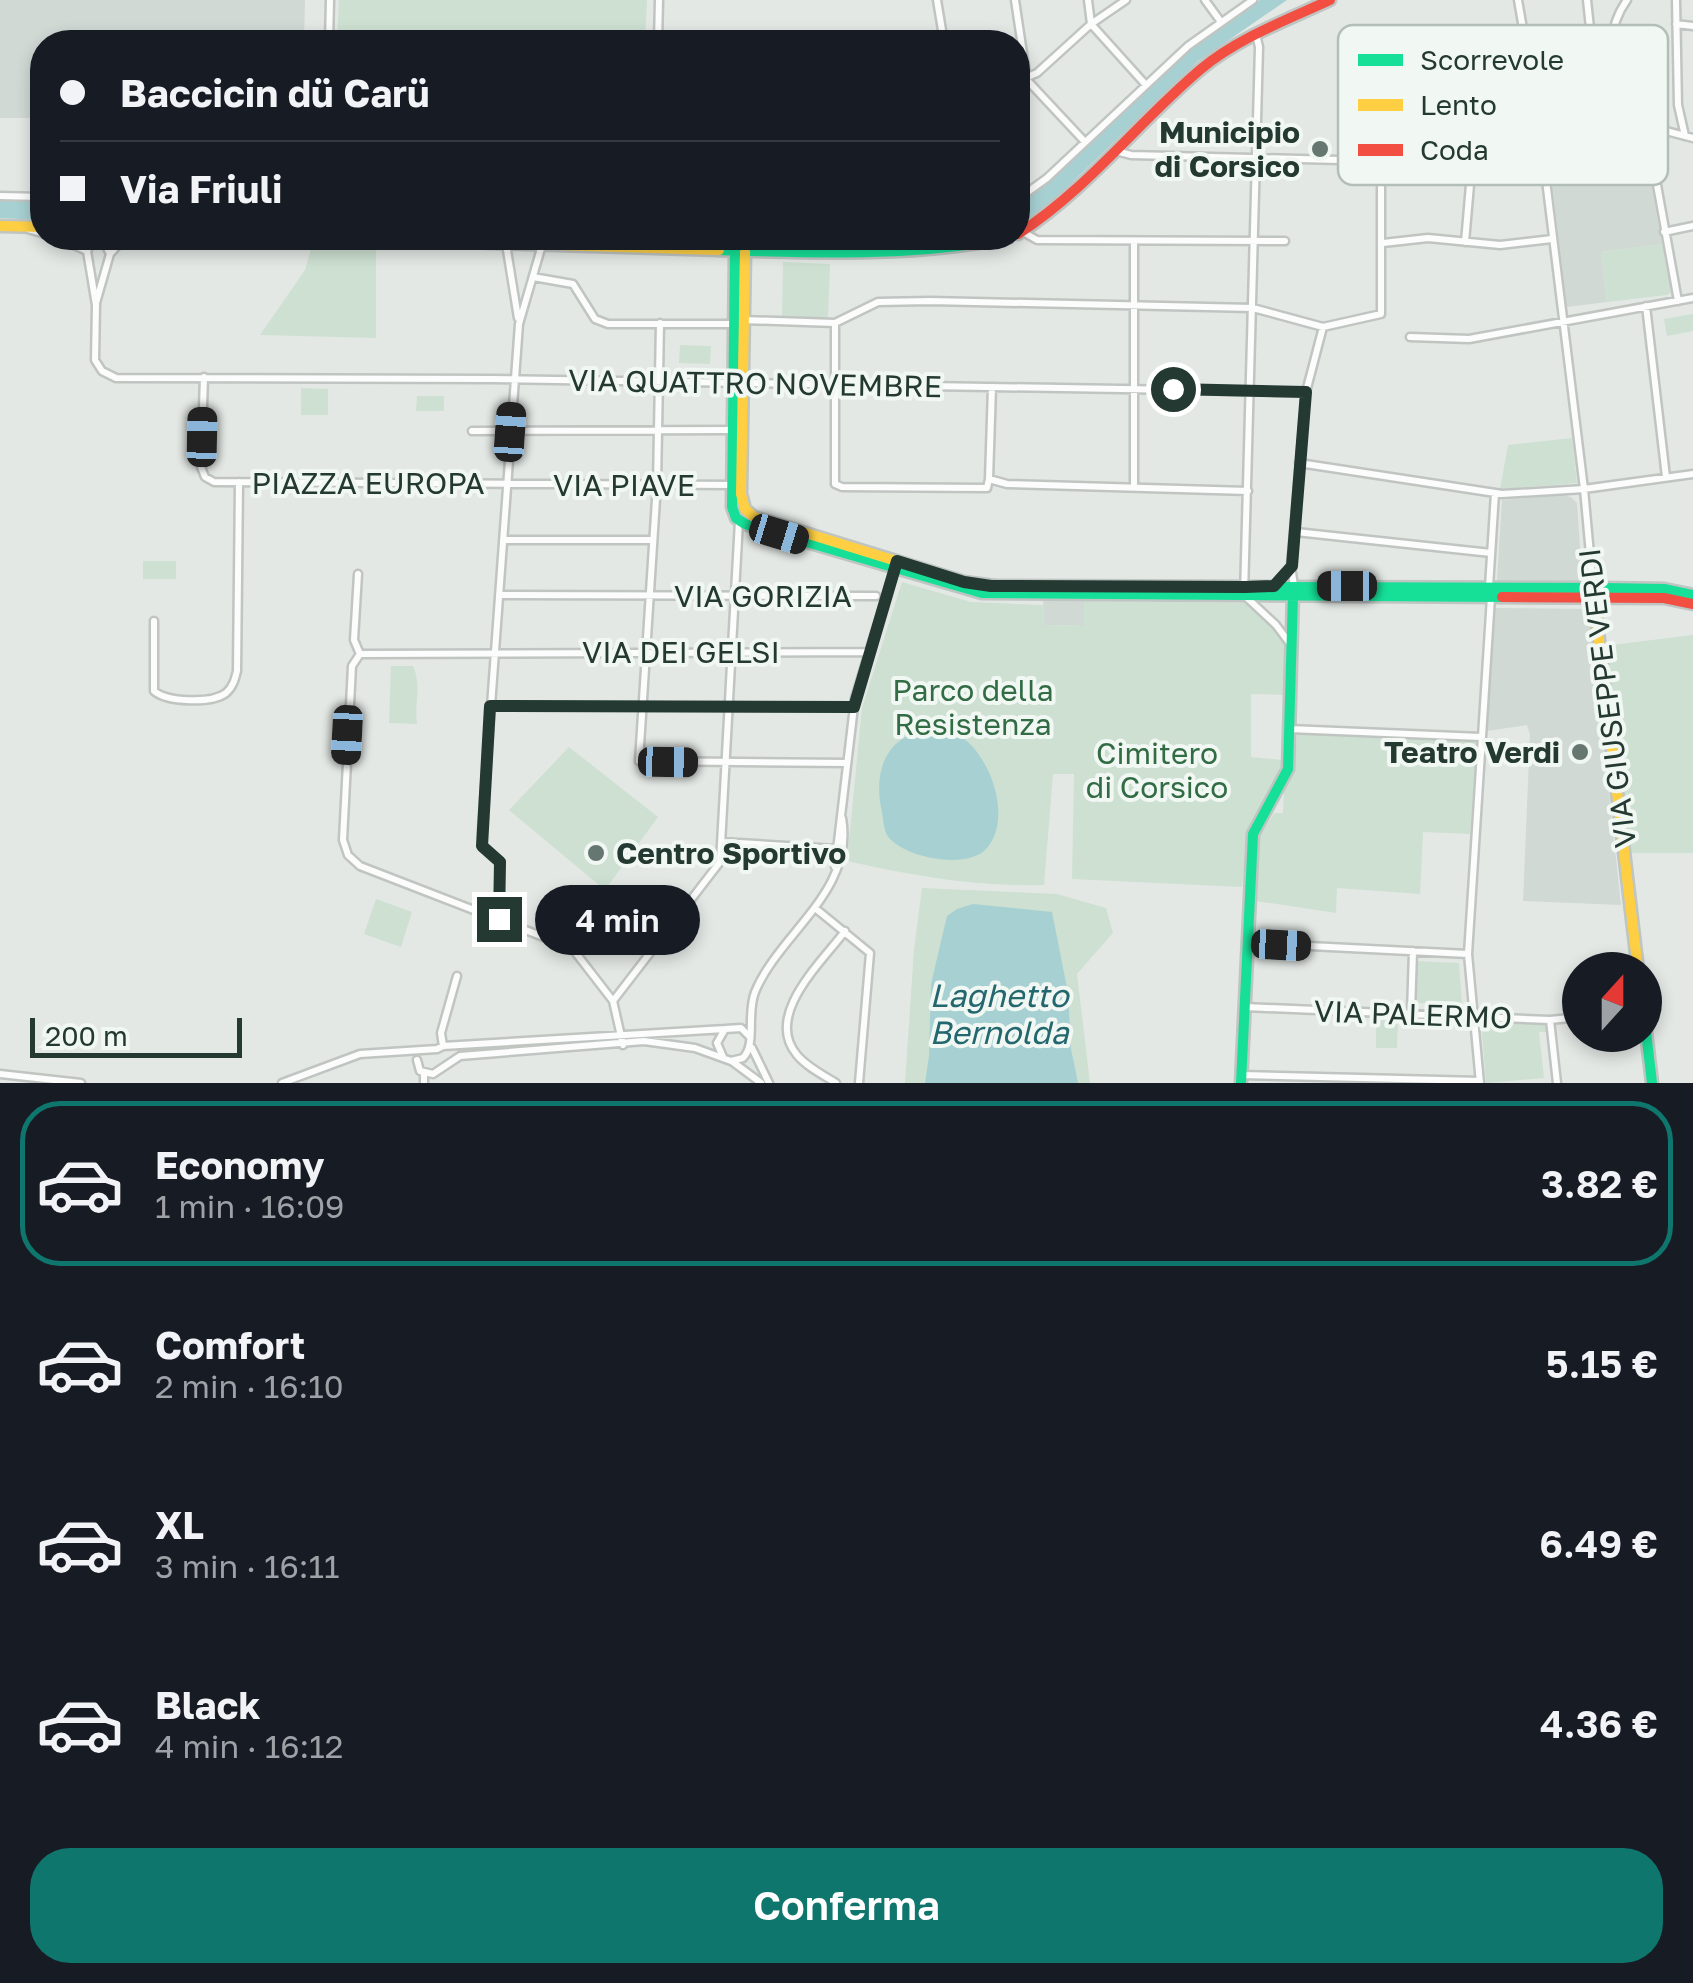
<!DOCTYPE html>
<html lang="it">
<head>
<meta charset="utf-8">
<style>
	:root { --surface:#171b24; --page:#20242c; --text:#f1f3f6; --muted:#9ea1a6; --line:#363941; --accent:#0f766e }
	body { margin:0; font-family:"Golos Text",sans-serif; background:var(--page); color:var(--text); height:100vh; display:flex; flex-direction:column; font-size:38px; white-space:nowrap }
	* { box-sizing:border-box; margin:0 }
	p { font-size:32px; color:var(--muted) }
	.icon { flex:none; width:55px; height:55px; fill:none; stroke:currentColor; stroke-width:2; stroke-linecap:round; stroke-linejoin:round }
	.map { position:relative; height:1083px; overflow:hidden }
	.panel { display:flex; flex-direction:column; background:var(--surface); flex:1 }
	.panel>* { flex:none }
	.banner { position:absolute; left:30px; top:30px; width:1000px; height:220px; border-radius:40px; box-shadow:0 5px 15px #0003; display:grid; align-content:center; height:220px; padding:0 30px; background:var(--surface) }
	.needle { width:65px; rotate:21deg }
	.buttons { position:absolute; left:1562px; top:952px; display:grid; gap:20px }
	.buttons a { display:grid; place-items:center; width:100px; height:100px; border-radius:50%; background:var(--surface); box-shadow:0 5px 15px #0003; font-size:50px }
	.scale { position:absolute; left:30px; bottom:25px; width:212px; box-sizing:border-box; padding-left:10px; border:5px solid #233931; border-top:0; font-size:28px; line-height:35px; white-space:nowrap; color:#233931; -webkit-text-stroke:8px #f1f7f3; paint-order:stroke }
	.end { position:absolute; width:45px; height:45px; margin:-22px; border:12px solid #233931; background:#fff; box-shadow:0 0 0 5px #fff }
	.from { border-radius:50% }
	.bubble { position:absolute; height:70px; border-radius:35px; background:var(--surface); box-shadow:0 5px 15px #0003; font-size:32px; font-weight:600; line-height:70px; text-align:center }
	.car { position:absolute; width:30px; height:60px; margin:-30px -15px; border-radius:12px; box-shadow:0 0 8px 2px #0007; background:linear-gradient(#222 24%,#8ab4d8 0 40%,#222 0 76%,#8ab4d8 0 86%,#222 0) }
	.banner b { display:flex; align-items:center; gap:35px; height:95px; font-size:38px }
	.banner b+b { border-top:2px solid var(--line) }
	.banner i { width:25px; height:25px; background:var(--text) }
	ul { padding:18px 0 0; list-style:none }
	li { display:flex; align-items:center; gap:30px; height:165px; margin:0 20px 15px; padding:0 10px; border:5px solid transparent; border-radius:40px }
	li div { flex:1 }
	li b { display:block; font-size:38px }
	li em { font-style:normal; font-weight:600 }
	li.selected { border-color:var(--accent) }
	li>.icon { width:90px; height:90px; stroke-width:1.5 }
	.cta { display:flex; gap:20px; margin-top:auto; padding:20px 30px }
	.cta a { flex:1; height:115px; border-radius:40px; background:var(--accent); color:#fff; font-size:40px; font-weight:600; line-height:115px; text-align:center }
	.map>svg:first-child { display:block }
	.built { fill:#d1d9d5 }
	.green { fill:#cde0d1 }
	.water { fill:#a7d0d2 }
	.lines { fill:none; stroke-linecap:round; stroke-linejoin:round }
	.street-casing { stroke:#c0c5c2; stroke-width:11 }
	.fast-casing { stroke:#bfc5c2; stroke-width:15 }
	.slow-casing { stroke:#bfc5c2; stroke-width:15 }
	.jam-casing { stroke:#bfc5c2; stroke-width:15 }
	.street { stroke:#fbfcfb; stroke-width:6 }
	.fast { stroke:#16e098; stroke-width:10 }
	.slow { stroke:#ffcf43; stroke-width:10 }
	.jam { stroke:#f24e42; stroke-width:10 }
	.route { stroke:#233931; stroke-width:12 }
	.poi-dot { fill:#667670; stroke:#f1f7f3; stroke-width:4 }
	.labels { text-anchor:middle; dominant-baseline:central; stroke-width:8; stroke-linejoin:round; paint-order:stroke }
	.poi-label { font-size:30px; font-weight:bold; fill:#233931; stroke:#f1f7f3; text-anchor:end }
	.street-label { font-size:30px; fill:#233931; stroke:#f1f7f3 }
	.park-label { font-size:30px; fill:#316c44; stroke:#f1f7f3 }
	.water-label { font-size:32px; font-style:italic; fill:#23676f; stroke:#f1f7f3 }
	.key { fill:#f1f7f3; stroke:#b3beb9; stroke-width:2.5 }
	.key-label { font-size:28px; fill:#233931 }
</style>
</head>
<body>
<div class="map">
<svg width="1693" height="1083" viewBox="0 0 1693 1083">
	<rect width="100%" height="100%" fill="#e3e8e5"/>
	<path class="built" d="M0 0H305L304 42H42V118H0Z
		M1647 160 1662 244 1601 252 1607 302 1567 307 1551 173Z
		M1563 495 1571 497 1577 503 1582 578 1577 581 1497 580 1502 500Z
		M1043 601H1084V626L1044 625Z
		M1495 608 1589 609 1621 905 1523 901 1530 735 1527 725 1487 731Z"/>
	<path class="green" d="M339 0H647L645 42 337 41Z
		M1662 244 1671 292 1667 295 1607 302 1601 252Z
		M312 245 376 246V338L260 335 305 270Z
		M783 262 830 264 828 317 782 318Z
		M1693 314V331L1667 336 1664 319Z
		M680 345 711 346 710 364 679 363Z
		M301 388 328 389V415H301Z
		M417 396H444V411H416Z
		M1572 438 1577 483 1500 489 1508 445Z
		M143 561H176V579H143Z
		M902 582 971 602 1043 605 1044 625 1084 626V601L1249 603C1290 642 1291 638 1286 695L1251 694V757L1283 760V775L1255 822 1250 824 1242 887 1072 879 1074 774H1053L1044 885C976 887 914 876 847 861L862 708Z
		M1693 635V853H1628L1603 646Z
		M391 666H413C422 686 414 703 417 724L389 723Z
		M1297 734 1477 741 1470 834 1423 832 1420 894 1337 888 1336 913 1256 901 1258 839 1274 813H1283L1284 788 1290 775 1294 774Z
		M569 747 658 817 605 890 509 810Z
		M922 888 1057 894 1106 908 1113 933 1077 974 1090 1083H905L914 949Z
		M376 899 412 912 401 947 364 934Z
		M1417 961 1459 963 1462 1004 1415 1003Z
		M1376 1020 1398 1021 1397 1048H1376Z
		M1481 1020 1545 1023 1547 1032H1539L1544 1078 1486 1083Z"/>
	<path class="water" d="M1260 0H1287L1197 62 1059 195 1031 219 1018 225V202L1048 181 1192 47Z
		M0 201 42 202V220L0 218Z
		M599 238H976L852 244Z
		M935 728C941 730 951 731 957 734 990 752 1014 819 986 849 967 870 902 858 887 835 884 830 883 818 882 812 872 769 888 732 935 728Z
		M973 904 1052 912 1068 993 1071 1049 1078 1083H925L929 1056 931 984 947 916 957 909Z"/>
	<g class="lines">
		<g class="street-casing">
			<path id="street" d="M937 0 944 42
				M1015 0 1027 80 1085 142
				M1088 0 1091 24 1145 84
				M1205 0 1221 22
				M1518 0 1538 115 1584 489 1594 598
				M1587 0 1590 28
				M1676 0 1678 105 1685 136
				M1676 24 1693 26
				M1256 34 1259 47 1244 595 1276 625 1291 645
				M329 42 330 0
				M658 42 659 0
				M1018 81 1037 73 1091 24 1126 0
				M1611 120C1611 79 1602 34 1627 0
				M1650 127V146L1678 301
				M1116 151 1131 155 1380 161
				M0 196 42 197
				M1018 199 1047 178 1188 46 1253 0
				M28 229 42 233
				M1023 232 1037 240 1285 241
				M1664 232 1693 226
				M58 238 87 251
				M102 238 110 254
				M1465 242 1476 116
				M1383 243 1428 238 1500 245 1552 239
				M506 244 518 318
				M87 251 96 305 95 360 102 371 116 378 492 379 1306 392
				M87 251 94 238
				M110 254 117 246 135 238
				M533 277 573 284 595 319 608 324H734L743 320 835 323 878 302 930 301 1253 308 1323 327 1381 314V109H1421L1498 119 1555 114 1597 121 1620 119 1693 138
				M96 303 110 254
				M1646 306 1666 477
				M660 323 657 484 639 761 847 763
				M835 323V484L842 487 987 488 989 479
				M1410 337 1469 339 1693 298
				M204 377 201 467 205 477 214 482 737 485
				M472 431 733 430
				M1299 463 1502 494 1584 489 1693 474
				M989 479 1007 484 1248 491
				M989 479 992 387
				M1134 486V241
				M1296 532 1491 553
				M503 540H653
				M358 574 354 640 360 654
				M1274 586 1291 567
				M1294 586 1291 566 1306 392 1323 327
				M1489 587 1495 493
				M499 595 876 596
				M154 621V691C167 702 211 704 226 693 233 687 235 679 237 671L239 482
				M360 654 352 666 343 840 348 855 360 866 572 948 613 1001 623 1045
				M360 654 868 652
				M490 706 853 707
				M1289 729 1481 737
				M722 842 836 849
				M835 867 855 698 895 567
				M815 908 870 953 859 1083
				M499 919 500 862 482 846V829L519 324 542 245
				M1248 943 1468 954
				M613 1001 720 862 739 521
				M1245 1007 1550 1020 1580 1017
				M1411 1013 1413 951
				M1550 1020 1557 1083
				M443 1046 441 1033 457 976
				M752 1048 769 1083
				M723 1057 717 1043 725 1029 741 1028 750 1037
				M417 1060 420 1071 433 1074 460 1056 644 1041 695 1048 731 1061 743 1058C757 1044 746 1015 755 992 780 932 855 892 842 818
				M733 1062 761 1083
				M0 1074 81 1083
				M1241 1075 1480 1081
				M282 1083 360 1054 437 1049 443 1046 725 1029
				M424 1083V1073
				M836 1083C823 1075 807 1067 797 1055 763 1015 823 961 845 931
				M1480 1083 1468 954 1491 597"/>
		</g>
		<g class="fast-casing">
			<path id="fast" d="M719 250C816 253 913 257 1008 238
				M735 252 732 507 736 518 745 524 982 593 1502 597
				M995 586 1604 588 1664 589 1693 595
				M1645 1023 1652 1083
				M1241 1083 1253 834 1288 769 1293 594"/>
		</g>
		<g class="slow-casing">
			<path id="slow" d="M0 226 42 227
				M334 238 719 250
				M745 252 741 494 745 509 754 517 964 582 995 586
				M1594 598 1638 970"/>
		</g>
		<g class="jam-casing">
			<path id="jam" d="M1018 234C1088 189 1138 122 1201 69 1238 38 1287 20 1330 0
				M1502 597 1664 598 1693 604"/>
		</g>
		<use href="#street" class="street"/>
		<use href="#fast" class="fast"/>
		<use href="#slow" class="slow"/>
		<use href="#jam" class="jam"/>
	</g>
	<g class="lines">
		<path class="route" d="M499 919 500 862 482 846 490 706 854 707 897 561 964 582 991 586 1245 587 1274 586 1292 566 1306 392 1173 389"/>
	</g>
	<g class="poi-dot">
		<circle cx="1320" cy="149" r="10"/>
		<circle cx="1580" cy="752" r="10"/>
		<circle cx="596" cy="853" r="10"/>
	</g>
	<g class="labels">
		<g class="poi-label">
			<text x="1300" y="132">Municipio<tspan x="1300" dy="34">di Corsico</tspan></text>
			<text x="1560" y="752">Teatro Verdi</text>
			<text x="616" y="853" text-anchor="start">Centro Sportivo</text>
		</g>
		<g class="street-label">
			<text transform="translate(755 383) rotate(1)">VIA QUATTRO NOVEMBRE</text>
			<text x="368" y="483">PIAZZA EUROPA</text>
			<text x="624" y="485">VIA PIAVE</text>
			<text x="763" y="596">VIA GORIZIA</text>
			<text x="681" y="652">VIA DEI GELSI</text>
			<text transform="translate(1607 698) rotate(-97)">VIA GIUSEPPE VERDI</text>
			<text transform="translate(1413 1014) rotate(2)">VIA PALERMO</text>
		</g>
		<g class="park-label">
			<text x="973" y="690">Parco della<tspan x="973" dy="34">Resistenza</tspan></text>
			<text x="1157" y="753">Cimitero<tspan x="1157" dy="34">di Corsico</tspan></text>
		</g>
		<g class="water-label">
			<text x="999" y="995">Laghetto<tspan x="999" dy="37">Bernolda</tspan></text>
		</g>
	</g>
	<rect x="1338" y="25" width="330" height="160" rx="15" class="key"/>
	<rect x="1358" y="54" width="45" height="12" fill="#16e098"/>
	<rect x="1358" y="99" width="45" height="12" fill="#ffcf43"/>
	<rect x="1358" y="144" width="45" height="12" fill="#f24e42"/>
	<g class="key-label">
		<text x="1420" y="70">Scorrevole</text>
		<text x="1420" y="115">Lento</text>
		<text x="1420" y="160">Coda</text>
	</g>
</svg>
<div class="buttons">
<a><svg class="needle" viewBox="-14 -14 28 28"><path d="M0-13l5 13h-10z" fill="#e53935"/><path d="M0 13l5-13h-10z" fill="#9ea1a6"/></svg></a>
</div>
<div class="scale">200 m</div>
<i class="end from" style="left:1173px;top:389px"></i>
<i class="end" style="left:499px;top:919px"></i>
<div class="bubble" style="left:535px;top:885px;width:165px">4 min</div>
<i class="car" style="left:510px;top:432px;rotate:4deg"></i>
<i class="car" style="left:202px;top:437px;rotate:1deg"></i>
<i class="car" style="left:779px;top:534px;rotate:107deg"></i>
<i class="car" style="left:1347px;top:586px;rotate:270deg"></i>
<i class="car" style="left:347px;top:735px;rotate:183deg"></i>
<i class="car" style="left:668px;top:762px;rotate:91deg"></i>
<i class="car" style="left:1281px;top:945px;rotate:93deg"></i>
<div class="banner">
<b><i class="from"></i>Baccicin dü Carü</b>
<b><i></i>Via Friuli</b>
</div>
</div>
<section class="panel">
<ul>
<li class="selected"><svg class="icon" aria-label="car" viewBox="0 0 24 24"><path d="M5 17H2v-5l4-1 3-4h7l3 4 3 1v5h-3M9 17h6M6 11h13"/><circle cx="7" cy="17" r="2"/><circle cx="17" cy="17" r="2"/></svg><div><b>Economy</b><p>1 min · 16:09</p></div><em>3.82 €</em></li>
<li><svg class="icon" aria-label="car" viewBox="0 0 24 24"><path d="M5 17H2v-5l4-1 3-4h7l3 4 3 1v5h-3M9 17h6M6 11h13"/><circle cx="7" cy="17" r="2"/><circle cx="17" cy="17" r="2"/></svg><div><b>Comfort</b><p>2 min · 16:10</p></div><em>5.15 €</em></li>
<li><svg class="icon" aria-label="car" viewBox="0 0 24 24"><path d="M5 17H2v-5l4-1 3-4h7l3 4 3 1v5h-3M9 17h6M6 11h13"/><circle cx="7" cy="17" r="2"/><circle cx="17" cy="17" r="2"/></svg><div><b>XL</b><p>3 min · 16:11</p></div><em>6.49 €</em></li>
<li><svg class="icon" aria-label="car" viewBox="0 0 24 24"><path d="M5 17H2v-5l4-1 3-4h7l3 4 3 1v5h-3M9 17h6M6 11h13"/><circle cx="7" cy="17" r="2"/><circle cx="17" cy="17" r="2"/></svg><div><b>Black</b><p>4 min · 16:12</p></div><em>4.36 €</em></li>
</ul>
<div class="cta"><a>Conferma</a></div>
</section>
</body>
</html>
